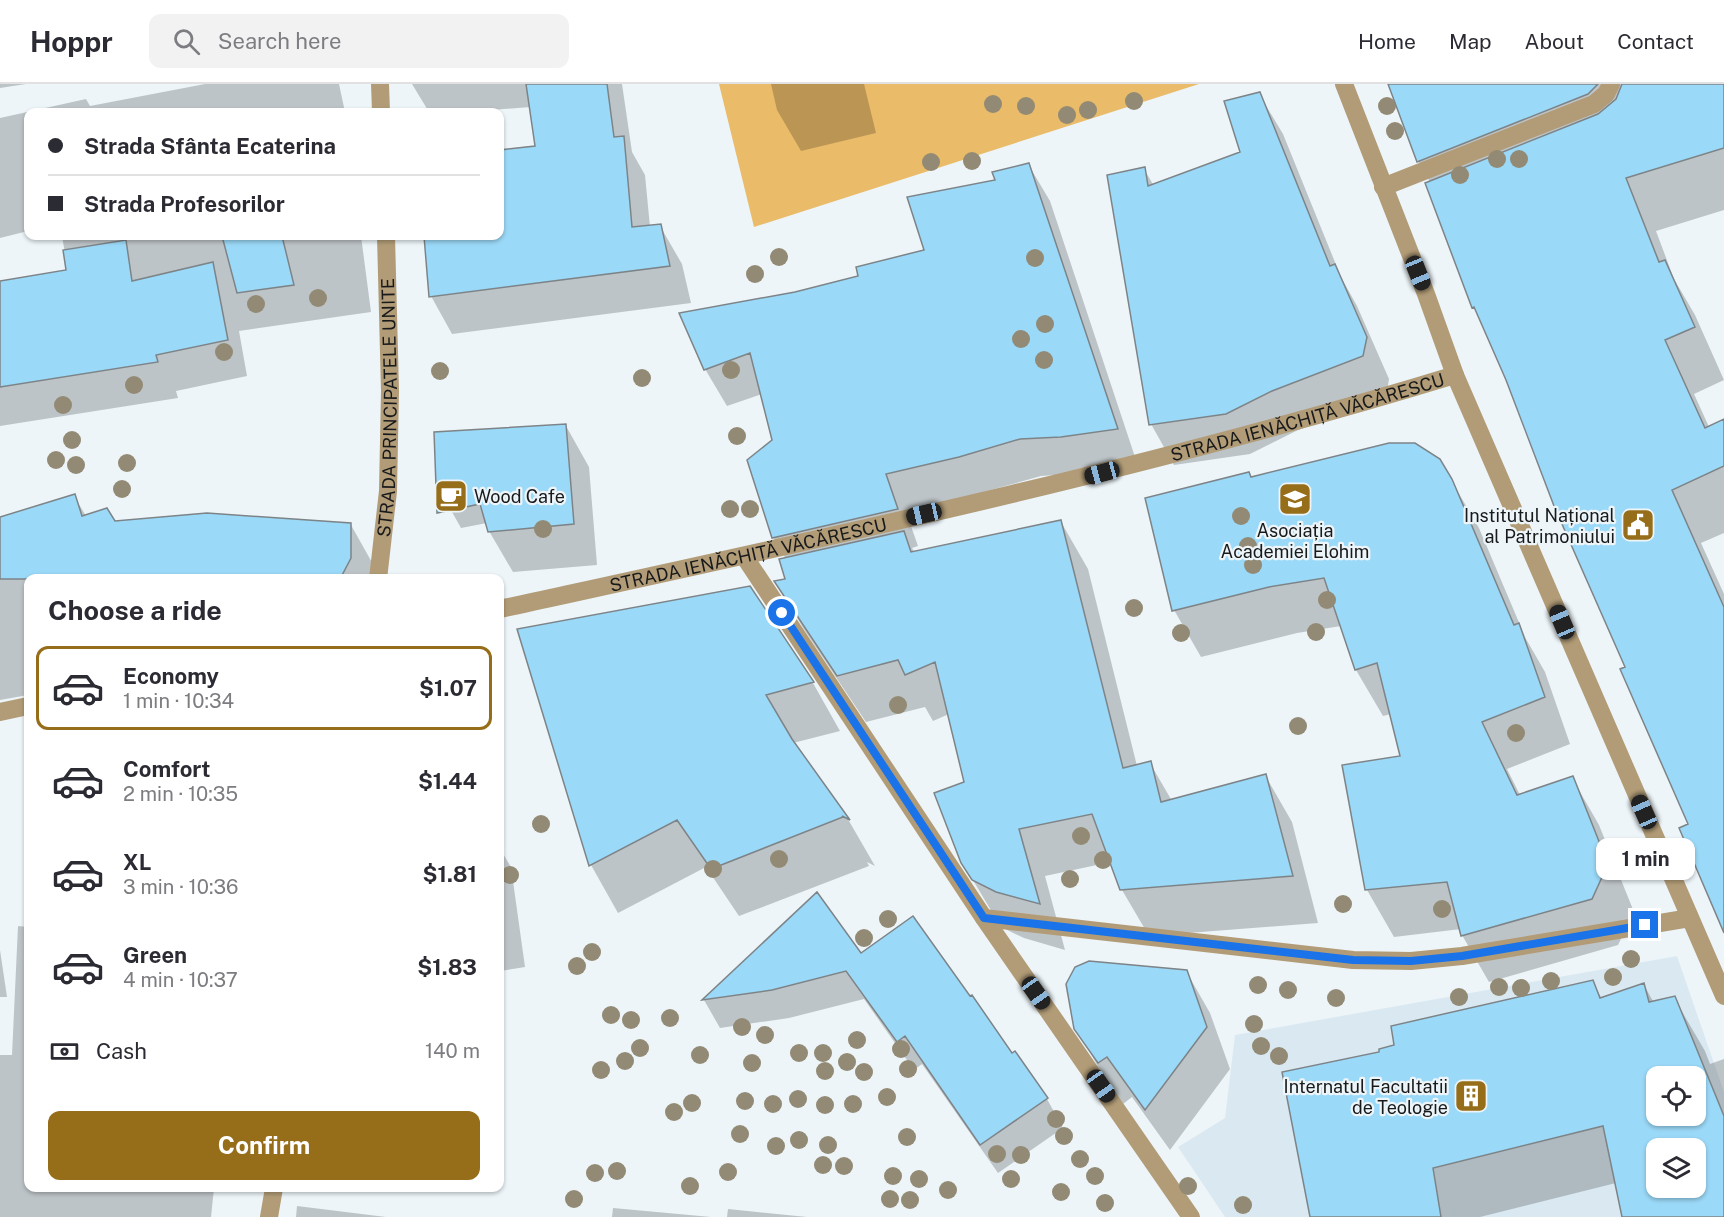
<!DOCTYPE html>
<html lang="en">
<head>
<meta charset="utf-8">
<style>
	:root { --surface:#fff; --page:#f2f2f3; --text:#2b2b33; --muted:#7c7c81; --line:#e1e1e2; --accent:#966d18 }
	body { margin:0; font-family:"Public Sans",sans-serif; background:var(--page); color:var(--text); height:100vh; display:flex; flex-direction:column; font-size:22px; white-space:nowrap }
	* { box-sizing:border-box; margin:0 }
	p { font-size:20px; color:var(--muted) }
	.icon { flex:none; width:33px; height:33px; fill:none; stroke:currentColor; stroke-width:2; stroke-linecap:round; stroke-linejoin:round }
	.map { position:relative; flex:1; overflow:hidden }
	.sheet { position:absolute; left:24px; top:490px; width:480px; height:618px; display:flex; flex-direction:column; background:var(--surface); border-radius:12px; box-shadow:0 2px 4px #0004 }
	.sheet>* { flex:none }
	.guide { position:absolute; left:24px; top:24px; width:480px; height:132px; border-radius:12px; box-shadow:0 2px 4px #0004; display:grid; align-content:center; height:132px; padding:0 24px; background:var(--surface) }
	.fabs { position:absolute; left:1646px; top:982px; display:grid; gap:12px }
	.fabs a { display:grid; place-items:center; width:60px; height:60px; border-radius:12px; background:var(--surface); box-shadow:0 2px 4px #0004; font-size:30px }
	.end { position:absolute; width:27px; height:27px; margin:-14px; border:8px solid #1a73e8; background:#fff; box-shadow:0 0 0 3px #fff }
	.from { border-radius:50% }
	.bubble { position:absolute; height:42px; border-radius:12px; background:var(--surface); box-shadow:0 2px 4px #0004; font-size:20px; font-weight:700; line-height:42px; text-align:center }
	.car { position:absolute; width:18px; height:36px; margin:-18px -9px; border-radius:8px; box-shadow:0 0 4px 2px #0007; background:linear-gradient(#222 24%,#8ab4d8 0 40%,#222 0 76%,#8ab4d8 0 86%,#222 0) }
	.guide b { display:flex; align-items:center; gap:21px; height:57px; font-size:22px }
	.guide b+b { border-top:2px solid var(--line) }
	.guide i { width:15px; height:15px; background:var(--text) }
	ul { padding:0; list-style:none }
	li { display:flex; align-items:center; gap:18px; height:84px; margin:0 12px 9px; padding:0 12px; border:3px solid transparent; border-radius:12px }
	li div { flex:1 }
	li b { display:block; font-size:22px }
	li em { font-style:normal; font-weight:700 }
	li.active { border-color:var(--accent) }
	li>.icon { width:54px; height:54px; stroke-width:1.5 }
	h2 { padding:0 24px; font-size:27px; line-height:72px }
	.pay { display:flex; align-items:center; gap:15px; height:66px; padding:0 24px; font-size:22px }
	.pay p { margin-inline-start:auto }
	.primary-button { display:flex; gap:12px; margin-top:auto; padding:12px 24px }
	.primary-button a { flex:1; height:69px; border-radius:12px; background:var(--accent); color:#fff; font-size:24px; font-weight:700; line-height:69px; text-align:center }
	header { display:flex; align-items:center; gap:36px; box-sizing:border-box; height:84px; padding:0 30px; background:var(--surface); border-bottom:2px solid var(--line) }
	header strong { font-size:28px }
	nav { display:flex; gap:33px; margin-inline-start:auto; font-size:21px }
	.search { width:420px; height:54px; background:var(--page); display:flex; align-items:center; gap:15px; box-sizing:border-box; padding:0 21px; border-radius:12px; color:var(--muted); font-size:22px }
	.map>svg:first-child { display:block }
	.built { fill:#dae9f1; fill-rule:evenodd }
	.green { fill:#eabb69 }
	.shadow { fill:#0003; fill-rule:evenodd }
	.building { fill:#9bd9f8; stroke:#7d8488; stroke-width:1.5; fill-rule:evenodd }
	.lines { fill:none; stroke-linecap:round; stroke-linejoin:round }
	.lane { stroke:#b29c77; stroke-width:18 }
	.street { stroke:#b29c77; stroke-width:18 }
	.tree { fill:#928a74 }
	.route { stroke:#1a73e8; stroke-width:8 }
	.labels { text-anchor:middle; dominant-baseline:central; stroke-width:4.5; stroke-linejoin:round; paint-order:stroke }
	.street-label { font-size:18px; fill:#17191b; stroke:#edf5f9 }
	.poi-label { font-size:18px; fill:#17191b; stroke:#edf5f9; text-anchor:end }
</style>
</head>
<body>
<header>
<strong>Hoppr</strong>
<div class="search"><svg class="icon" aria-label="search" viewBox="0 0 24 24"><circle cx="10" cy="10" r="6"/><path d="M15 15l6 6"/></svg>Search here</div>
<nav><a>Home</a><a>Map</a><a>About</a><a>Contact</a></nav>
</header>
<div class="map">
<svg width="1724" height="1133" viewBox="0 0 1724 1133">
	<rect width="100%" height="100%" fill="#edf5f9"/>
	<path class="built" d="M1677 872 1724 1008V1133H1225L1178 1063 1225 1034 1235 951ZM1656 993H1695V1032H1656ZM1656 1065H1695V1104H1656Z"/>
	<path class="green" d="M719 0H1199L754 143Z"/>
	<path class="shadow" d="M0 0H26L0 4Z
		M205 0H339L345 28H28V147L0 154V34L86 15 90 22Z
		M412 0H622L632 68 645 91 650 143 660 142 682 180 691 219 452 250 431 212 426 152H500V67L537 63 531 23 466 28H429Z
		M771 0H864L876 49 801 67 777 26Z
		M1389 0H1724V126L1656 147 1674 195 1695 231 1724 296 1694 310 1709 343 1724 337V449L1701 459 1724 510V841L1690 741 1627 583 1507 295 1482 237 1474 223 1427 100 1430 98 1418 77Z
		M1259 10 1283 50 1341 193 1357 222 1389 295 1386 313 1296 347 1250 370 1174 381 1151 340 1144 85 1154 102 1242 69Z
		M1028 80 1050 117 1138 382 1083 389 1041 392 980 409 906 428 918 462 912 464 915 469 1061 438 1088 485 1137 682 1150 679 1172 717 1265 691 1292 738 1318 839 1149 852 1122 806 1111 778 1045 792 1065 866 1024 854 1001 843 962 778 966 699 949 630 933 637 925 623 866 638 803 544 777 498 787 496 786 475 773 453V357L762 310 727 322 705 285 795 209 860 193 926 167 997 97Z
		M62 152H361L371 228 239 247 247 292 176 307 178 314 0 342V198L68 187Z
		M566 342 589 383 597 481 513 488 489 447 487 439 461 444 438 403Z
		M1251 394 1451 396 1479 444 1526 555 1545 588 1570 660 1507 685 1520 711 1572 694 1599 741 1634 828 1618 861 1489 898 1462 851 1461 845 1394 853 1367 806 1344 682 1402 673 1391 630 1383 632 1356 586 1341 542 1297 549 1201 573 1174 526Z
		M74 412 86 432 114 439 351 441 374 482V495H28V611L0 616V435Z
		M749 503 813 599 840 647 793 659 849 737 875 782 867 778 869 782 739 832 706 783 618 829 591 781 522 558Z
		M500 743 502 768 511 783 525 883 500 887Z
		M817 810 861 871 1012 971 1015 969 1047 1015 1063 1044 998 1089 922 980 914 986 864 915 789 934 720 944 704 916Z
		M18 842 28 843V1104H214L211 1133H0V971H12Z
		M0 866 7 913H0Z
		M1186 887 1210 929 1230 985 1170 1066 1132 1013 1123 1020 1100 986 1076 944Z
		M1592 897 1602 915 1644 901 1654 919 1674 914 1705 967 1710 980 1724 975V1133H1623L1616 1099 1480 1133H1311L1381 969ZM1656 993H1695V1032H1656ZM1656 1065H1695V1104H1656Z
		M297 1122 386 1133H296Z
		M613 1124 711 1133H612Z
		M728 1125 807 1133H727Z"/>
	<path class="building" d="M526 0H607L614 53 624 52 632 143 661 140 670 182 429 213 424 152H500V66L535 62Z
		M1388 0H1598L1588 10 1417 78Z
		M1622 0H1724V64L1626 94 1659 178 1665 176 1695 243 1665 256 1705 344 1724 335V382L1672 406 1724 523V849L1679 744 1688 740 1620 585 1625 583 1554 422 1506 296 1474 223 1472 224 1425 99 1598 30 1616 15Z
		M1260 8 1330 182 1335 180 1367 253 1363 272 1272 307 1226 330 1149 341 1107 91 1145 83 1148 102 1240 68 1224 17Z
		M1029 79 1118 345 1061 353 1020 355 959 373 886 390 898 425 772 454 747 376 772 356 750 269 704 286 679 229 795 208 858 192 856 183 924 166 907 113 995 96 992 88Z
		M222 152H282L294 201 237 209Z
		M126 156 132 197 213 178 228 256 156 271 158 278 0 303V197L66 186 63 166Z
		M566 340 574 440 488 448 480 420 437 429 434 348Z
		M1389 359H1415L1440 375 1452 395 1514 541 1519 539 1545 613 1482 638 1517 711 1573 692 1608 780 1592 815 1461 852 1447 798 1365 806 1342 681 1400 672 1377 579 1355 586 1324 494 1269 503 1172 527 1145 414 1249 388 1251 393Z
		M75 410 82 432 107 424 115 437 207 429 351 439V474L340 495H0V433Z
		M1061 436 1123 684 1151 677 1161 718 1266 690 1293 792 1120 806 1092 730 1019 745 1040 820 996 808 972 796 961 779 934 709 964 698 935 578 905 591 898 576 837 592 774 497 785 495 779 475 904 447 911 468Z
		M750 502 814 598 766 611 792 655 850 736 842 732 843 733 711 785 677 736 589 782 517 545Z
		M817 808 861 869 913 832 970 912 972 911 1012 969 1015 967 1048 1014 980 1061 905 952 897 958 846 887 772 906 702 916Z
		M1089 877 1187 886 1207 943 1145 1026 1107 973 1098 979 1074 945 1066 900 1075 883Z
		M1593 896 1600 914 1644 899 1649 918 1675 912 1724 1032V1133H1622L1603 1042 1433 1084 1441 1133H1310L1282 988 1379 968V965L1394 961 1391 942ZM1656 993H1695V1032H1656ZM1656 1065H1695V1104H1656Z"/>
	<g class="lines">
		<path class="lane" d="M1344 0 1426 210 1455 291"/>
		<g class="street">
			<path d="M380 0 381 28"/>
			<path d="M1383 103 1594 20 1606 10 1611 0"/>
			<path d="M744 472 984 834 1191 1133"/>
			<path id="s1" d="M378 495 388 407 390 307 386 152"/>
			<path id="s2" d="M500 525C820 455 1141 387 1455 291L1724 912"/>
			<path d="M0 628 28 622"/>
			<path d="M984 834 1353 876 1411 877 1462 872 1690 834"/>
			<path d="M269 1133 274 1104"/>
		</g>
	</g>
	<g class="tree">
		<circle cx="1134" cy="17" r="9"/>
		<circle cx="993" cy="20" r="9"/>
		<circle cx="1026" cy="22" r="9"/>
		<circle cx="1387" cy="22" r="9"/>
		<circle cx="1088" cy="26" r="9"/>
		<circle cx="1067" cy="31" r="9"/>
		<circle cx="1395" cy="47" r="9"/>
		<circle cx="1497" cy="75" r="9"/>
		<circle cx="1519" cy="75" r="9"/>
		<circle cx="972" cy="77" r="9"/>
		<circle cx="931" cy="78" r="9"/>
		<circle cx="1460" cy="91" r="9"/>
		<circle cx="779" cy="173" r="9"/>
		<circle cx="1035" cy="174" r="9"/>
		<circle cx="755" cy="190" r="9"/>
		<circle cx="318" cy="214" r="9"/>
		<circle cx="256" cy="220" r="9"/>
		<circle cx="1045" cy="240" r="9"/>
		<circle cx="1021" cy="255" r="9"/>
		<circle cx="224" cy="268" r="9"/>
		<circle cx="1044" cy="276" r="9"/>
		<circle cx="731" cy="286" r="9"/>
		<circle cx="440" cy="287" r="9"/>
		<circle cx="642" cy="294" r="9"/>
		<circle cx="134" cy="301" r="9"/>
		<circle cx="63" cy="321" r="9"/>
		<circle cx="737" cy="352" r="9"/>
		<circle cx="72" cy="356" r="9"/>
		<circle cx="56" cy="376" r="9"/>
		<circle cx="127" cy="379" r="9"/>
		<circle cx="76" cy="381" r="9"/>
		<circle cx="122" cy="405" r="9"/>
		<circle cx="730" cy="425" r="9"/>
		<circle cx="750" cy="425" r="9"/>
		<circle cx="1241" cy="432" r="9"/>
		<circle cx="543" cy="445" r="9"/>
		<circle cx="1248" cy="462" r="9"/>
		<circle cx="1253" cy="481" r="9"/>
		<circle cx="1327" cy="516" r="9"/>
		<circle cx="1134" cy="524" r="9"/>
		<circle cx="1316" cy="548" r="9"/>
		<circle cx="1181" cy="549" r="9"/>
		<circle cx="898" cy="621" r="9"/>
		<circle cx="1298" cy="642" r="9"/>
		<circle cx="1516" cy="649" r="9"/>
		<circle cx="541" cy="740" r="9"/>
		<circle cx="1081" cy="752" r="9"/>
		<circle cx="779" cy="775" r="9"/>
		<circle cx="1103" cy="776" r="9"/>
		<circle cx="713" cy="785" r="9"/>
		<circle cx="510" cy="791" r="9"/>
		<circle cx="1070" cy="795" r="9"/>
		<circle cx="1343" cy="820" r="9"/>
		<circle cx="1442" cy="825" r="9"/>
		<circle cx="888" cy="835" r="9"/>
		<circle cx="864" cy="854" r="9"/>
		<circle cx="592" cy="868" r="9"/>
		<circle cx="1631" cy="875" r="9"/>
		<circle cx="577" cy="882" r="9"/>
		<circle cx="1613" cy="893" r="9"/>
		<circle cx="1551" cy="897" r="9"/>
		<circle cx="1258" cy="901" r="9"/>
		<circle cx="1499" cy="903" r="9"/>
		<circle cx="1521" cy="904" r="9"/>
		<circle cx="1288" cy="906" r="9"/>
		<circle cx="1459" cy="913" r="9"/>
		<circle cx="1336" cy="914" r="9"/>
		<circle cx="611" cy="931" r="9"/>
		<circle cx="670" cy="934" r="9"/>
		<circle cx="631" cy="936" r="9"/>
		<circle cx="1254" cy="940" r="9"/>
		<circle cx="742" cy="943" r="9"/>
		<circle cx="765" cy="951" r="9"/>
		<circle cx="857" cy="956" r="9"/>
		<circle cx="1261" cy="962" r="9"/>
		<circle cx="640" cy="964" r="9"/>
		<circle cx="901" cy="965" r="9"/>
		<circle cx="799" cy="969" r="9"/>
		<circle cx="823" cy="969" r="9"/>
		<circle cx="700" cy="971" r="9"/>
		<circle cx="1279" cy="972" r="9"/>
		<circle cx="625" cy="977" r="9"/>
		<circle cx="847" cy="978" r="9"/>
		<circle cx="752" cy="979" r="9"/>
		<circle cx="908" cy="985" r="9"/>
		<circle cx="601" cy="986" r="9"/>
		<circle cx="825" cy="987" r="9"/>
		<circle cx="864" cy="988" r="9"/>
		<circle cx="887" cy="1013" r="9"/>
		<circle cx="798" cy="1015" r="9"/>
		<circle cx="745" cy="1017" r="9"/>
		<circle cx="692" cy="1019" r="9"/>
		<circle cx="773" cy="1020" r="9"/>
		<circle cx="853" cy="1020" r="9"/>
		<circle cx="825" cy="1021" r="9"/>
		<circle cx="674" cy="1028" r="9"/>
		<circle cx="1056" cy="1035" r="9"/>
		<circle cx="740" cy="1050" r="9"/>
		<circle cx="1064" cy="1052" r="9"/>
		<circle cx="907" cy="1053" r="9"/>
		<circle cx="799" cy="1056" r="9"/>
		<circle cx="828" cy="1061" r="9"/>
		<circle cx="776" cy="1062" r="9"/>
		<circle cx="997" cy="1070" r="9"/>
		<circle cx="1021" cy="1071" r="9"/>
		<circle cx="1080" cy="1075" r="9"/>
		<circle cx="823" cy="1081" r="9"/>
		<circle cx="844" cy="1082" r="9"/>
		<circle cx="617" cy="1087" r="9"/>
		<circle cx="728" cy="1088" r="9"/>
		<circle cx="595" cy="1089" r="9"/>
		<circle cx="893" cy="1092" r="9"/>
		<circle cx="1095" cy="1092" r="9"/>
		<circle cx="919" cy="1095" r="9"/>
		<circle cx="1011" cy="1095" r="9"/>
		<circle cx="690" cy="1102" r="9"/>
		<circle cx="1188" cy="1102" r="9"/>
		<circle cx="948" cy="1106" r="9"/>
		<circle cx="1061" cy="1108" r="9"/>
		<circle cx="574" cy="1115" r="9"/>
		<circle cx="890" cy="1115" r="9"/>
		<circle cx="910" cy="1116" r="9"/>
		<circle cx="1105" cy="1119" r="9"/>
		<circle cx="1243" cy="1121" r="9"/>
	</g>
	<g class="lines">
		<path class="route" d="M782 529 984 834 1353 876 1411 877 1462 872 1645 841"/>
	</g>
	<defs>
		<g id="cafe-square" transform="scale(1.725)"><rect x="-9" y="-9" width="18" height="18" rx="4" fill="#966d18" stroke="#edf5f9"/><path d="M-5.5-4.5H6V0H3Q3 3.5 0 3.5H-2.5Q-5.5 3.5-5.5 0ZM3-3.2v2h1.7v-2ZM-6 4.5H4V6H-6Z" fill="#fff"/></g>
		<g id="school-square" transform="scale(1.725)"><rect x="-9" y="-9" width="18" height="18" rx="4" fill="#966d18" stroke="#edf5f9"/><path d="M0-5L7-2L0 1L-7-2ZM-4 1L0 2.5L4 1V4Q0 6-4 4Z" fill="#fff"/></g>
		<g id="civic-square" transform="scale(1.725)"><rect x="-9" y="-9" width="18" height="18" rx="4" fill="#966d18" stroke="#edf5f9"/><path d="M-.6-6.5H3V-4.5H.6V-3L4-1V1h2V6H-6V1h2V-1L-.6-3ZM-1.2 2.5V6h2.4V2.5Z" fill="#fff"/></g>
		<g id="building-square" transform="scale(1.725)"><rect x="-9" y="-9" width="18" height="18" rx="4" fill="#966d18" stroke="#edf5f9"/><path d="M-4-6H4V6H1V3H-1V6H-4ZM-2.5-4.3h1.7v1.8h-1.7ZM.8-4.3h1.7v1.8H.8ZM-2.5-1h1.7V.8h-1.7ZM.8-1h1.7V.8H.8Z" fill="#fff"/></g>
	</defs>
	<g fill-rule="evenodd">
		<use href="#cafe-square" x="451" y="412"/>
		<use href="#school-square" x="1295" y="415"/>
		<use href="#civic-square" x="1638" y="441"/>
		<use href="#building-square" x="1471" y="1012"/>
	</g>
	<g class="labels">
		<g class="street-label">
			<text stroke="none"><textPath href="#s1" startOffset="172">STRADA PRINCIPATELE UNITE</textPath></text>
			<text stroke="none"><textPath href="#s2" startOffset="830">STRADA IENĂCHIȚĂ VĂCĂRESCU</textPath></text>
			<text stroke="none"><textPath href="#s2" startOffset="254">STRADA IENĂCHIȚĂ VĂCĂRESCU</textPath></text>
		</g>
		<g class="poi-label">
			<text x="474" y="412" text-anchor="start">Wood Cafe</text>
			<text x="1615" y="431">Institutul Național<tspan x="1615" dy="21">al Patrimoniului</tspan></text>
			<text x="1295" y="446" text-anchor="middle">Asociația<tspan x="1295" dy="21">Academiei Elohim</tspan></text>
			<text x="1448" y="1002">Internatul Facultatii<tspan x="1448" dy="21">de Teologie</tspan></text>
		</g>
	</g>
</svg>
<div class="fabs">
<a><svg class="icon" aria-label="locate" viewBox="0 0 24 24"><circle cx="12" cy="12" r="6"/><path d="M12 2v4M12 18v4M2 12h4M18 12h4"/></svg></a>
<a><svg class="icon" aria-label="layers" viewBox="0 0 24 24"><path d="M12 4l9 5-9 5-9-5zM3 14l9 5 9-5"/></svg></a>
</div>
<i class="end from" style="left:782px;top:529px"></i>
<i class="end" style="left:1645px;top:841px"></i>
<div class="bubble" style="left:1596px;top:754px;width:99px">1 min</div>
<i class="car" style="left:1418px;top:189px;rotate:158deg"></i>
<i class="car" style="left:1102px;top:389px;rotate:255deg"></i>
<i class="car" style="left:924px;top:430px;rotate:257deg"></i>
<i class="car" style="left:1562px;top:538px;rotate:337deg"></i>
<i class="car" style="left:1644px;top:728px;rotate:336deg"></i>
<i class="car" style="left:1036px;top:909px;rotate:145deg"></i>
<i class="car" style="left:1101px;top:1002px;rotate:145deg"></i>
<div class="guide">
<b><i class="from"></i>Strada Sfânta Ecaterina</b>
<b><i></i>Strada Profesorilor</b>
</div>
<section class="sheet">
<h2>Choose a ride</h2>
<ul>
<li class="active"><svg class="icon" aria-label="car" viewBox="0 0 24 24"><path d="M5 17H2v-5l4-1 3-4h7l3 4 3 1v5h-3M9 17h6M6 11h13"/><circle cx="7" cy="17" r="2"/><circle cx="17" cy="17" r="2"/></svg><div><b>Economy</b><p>1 min · 10:34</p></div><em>$1.07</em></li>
<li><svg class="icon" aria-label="car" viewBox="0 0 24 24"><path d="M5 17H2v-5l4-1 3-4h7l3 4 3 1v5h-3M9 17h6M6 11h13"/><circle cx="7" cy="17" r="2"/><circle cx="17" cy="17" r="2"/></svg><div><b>Comfort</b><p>2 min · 10:35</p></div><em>$1.44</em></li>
<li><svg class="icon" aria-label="car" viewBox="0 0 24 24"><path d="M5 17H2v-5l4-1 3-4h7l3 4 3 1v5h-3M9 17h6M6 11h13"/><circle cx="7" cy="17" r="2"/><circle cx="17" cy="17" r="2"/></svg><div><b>XL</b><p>3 min · 10:36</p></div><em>$1.81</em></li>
<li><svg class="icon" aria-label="car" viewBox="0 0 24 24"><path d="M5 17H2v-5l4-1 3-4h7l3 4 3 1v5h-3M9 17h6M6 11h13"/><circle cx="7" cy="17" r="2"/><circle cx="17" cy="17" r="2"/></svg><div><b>Green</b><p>4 min · 10:37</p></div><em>$1.83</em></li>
</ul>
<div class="pay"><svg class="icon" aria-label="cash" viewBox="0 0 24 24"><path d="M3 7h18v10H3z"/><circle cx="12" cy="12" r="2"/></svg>Cash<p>140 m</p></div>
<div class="primary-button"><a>Confirm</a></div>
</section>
</div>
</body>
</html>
